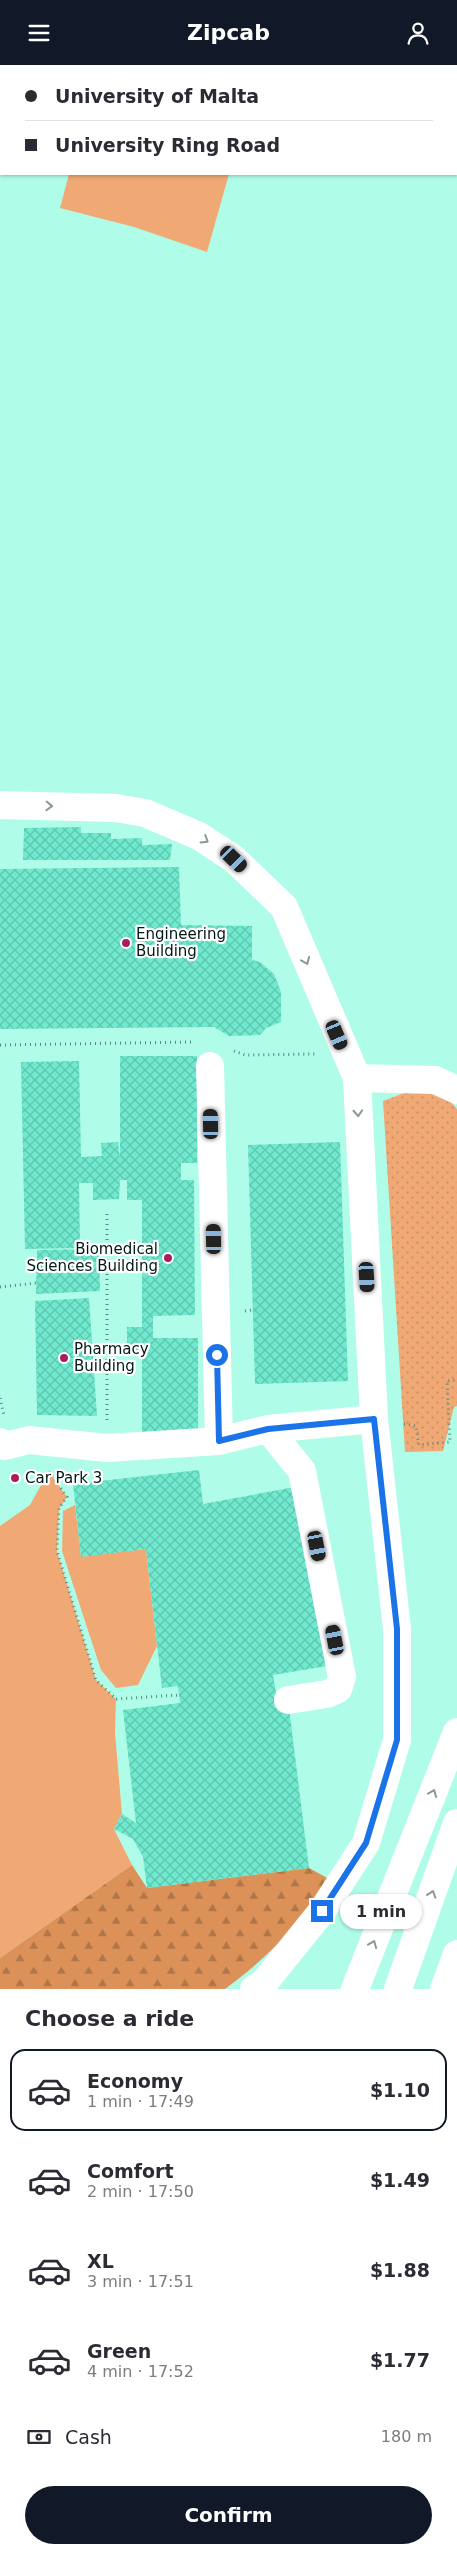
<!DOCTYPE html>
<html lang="en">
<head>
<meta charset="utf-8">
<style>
	:root { --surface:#fff; --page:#f7f7f7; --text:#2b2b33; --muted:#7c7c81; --line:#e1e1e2; --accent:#111827 }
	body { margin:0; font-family:"DejaVu Sans",sans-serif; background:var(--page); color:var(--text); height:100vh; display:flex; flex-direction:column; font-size:19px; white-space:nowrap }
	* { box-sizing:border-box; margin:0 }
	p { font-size:16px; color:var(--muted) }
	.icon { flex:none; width:28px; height:28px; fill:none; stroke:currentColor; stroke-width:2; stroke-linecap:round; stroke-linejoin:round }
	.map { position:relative; height:1924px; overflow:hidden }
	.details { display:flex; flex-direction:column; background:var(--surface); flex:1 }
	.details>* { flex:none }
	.hud { position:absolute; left:0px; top:0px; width:458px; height:110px; box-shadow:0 1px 4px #0004; display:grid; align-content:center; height:110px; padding:0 25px; background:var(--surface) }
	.end { position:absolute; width:22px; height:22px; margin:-11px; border:6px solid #1a73e8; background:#fff; box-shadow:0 0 0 2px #fff }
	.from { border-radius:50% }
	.bubble { position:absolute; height:35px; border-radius:18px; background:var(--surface); box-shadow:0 1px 4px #0004; font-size:16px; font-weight:600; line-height:35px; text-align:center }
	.car { position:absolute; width:15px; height:30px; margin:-15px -8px; border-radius:6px; box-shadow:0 0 4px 1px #0007; background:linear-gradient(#222 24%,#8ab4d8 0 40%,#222 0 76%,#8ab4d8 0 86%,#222 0) }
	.hud b { display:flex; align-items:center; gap:18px; height:48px; font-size:19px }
	.hud b+b { border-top:1px solid var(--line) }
	.hud i { width:12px; height:12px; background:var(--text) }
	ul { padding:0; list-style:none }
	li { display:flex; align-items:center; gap:15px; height:82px; margin:0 10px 8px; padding:0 15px; border:2px solid transparent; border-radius:15px }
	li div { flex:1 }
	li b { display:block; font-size:19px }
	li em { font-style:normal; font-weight:600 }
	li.current { border-color:var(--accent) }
	li>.icon { width:45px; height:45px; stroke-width:1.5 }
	h2 { padding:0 25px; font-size:22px; line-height:60px }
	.pay { display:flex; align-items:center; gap:12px; height:55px; padding:0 25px; font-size:19px }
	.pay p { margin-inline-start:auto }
	.action { display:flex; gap:10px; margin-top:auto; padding:10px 25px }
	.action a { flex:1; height:58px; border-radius:30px; background:var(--accent); color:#fff; font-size:20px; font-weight:600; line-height:58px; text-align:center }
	header { display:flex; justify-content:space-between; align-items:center; height:65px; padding:0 25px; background:var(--accent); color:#fff; font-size:22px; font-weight:600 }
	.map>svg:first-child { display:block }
	.grass { fill:#f0a975 }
	.forest { fill:url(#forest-firs) }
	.park { fill:url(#park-dots) }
	.building { fill:url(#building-cross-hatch) }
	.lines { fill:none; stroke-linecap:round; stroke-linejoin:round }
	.path { stroke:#578a7d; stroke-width:3; stroke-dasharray:1 4; stroke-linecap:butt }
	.minor { stroke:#fff; stroke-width:28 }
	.highway { stroke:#fff; stroke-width:28 }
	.oneway { stroke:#8c9895 }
	.route { stroke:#1a73e8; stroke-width:6 }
	.poi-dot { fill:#a81e62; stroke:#fff; stroke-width:2 }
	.labels { text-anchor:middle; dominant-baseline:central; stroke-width:4.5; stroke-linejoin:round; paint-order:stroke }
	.poi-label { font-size:15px; fill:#001913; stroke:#fff; text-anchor:start }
</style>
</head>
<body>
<header><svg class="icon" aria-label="menu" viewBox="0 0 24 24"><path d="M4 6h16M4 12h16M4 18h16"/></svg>Zipcab<svg class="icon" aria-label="person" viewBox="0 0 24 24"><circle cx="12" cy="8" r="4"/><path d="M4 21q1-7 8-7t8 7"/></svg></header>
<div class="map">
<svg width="457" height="1924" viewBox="0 0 457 1924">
	<defs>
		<pattern id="forest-firs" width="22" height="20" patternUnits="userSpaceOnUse" patternTransform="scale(1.25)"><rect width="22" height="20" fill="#dc9158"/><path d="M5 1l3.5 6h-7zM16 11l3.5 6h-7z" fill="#b07648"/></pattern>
		<pattern id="park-dots" width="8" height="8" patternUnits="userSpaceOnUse" patternTransform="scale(1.25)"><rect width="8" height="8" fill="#f0a975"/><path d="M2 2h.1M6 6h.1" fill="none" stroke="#cc9164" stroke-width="1.8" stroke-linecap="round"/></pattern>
		<pattern id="building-cross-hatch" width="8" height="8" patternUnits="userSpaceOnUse" patternTransform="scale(1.25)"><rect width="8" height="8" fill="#70e9ce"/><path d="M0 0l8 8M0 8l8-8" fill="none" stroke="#5fc7b0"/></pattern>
	</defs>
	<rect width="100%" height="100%" fill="#affde9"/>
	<path class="grass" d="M69 109H229L207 187 134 162 60 143Z
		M49 1406 67 1432 59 1444 57 1486 96 1615 116 1634 115 1668 122 1749 114 1764 132 1800 0 1893V1461L30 1440Z
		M75 1440 81 1491 146 1484 157 1581 138 1620 116 1623 101 1605 62 1486 63 1446Z"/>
	<path class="forest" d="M132 1800 147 1823 309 1803 331 1815C305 1854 263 1897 225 1924H0V1893Z"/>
	<path class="park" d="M425 1023 447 1033 457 1044V1341L454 1342 443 1386 405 1387 383 1036 404 1028Z"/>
	<path class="building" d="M81 762V768H111V774L142 773V780L172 779 170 795H23L24 763Z
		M179 802 181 860 252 861V895L260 897 274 909 281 927V957L266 963 260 970 229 971 214 962 0 964V804Z
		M120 991H197V1098H181V1115H194L195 1250 153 1251V1273H198V1368H142V1285H127V1262H142V1135H127V1115H120L119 1134 93 1135V1118H79L80 1183 25 1184 21 997 79 996 81 1092 102 1091 101 1078 118 1077 120 1093Z
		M340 1077 348 1316 255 1319 248 1080Z
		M99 1184 100 1226 36 1229 37 1185Z
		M89 1233 97 1351 37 1350 35 1236Z
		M199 1405 203 1439 300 1421 327 1601 273 1610 276 1628 288 1635 309 1803 147 1823 143 1792 133 1774 114 1764 122 1749 136 1758 123 1645 180 1638 178 1621 162 1623 146 1484 81 1492 73 1419Z"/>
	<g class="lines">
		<path class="path" d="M456 35 457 34
			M456 64H457
			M0 980 192 977
			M234 986 245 990 317 989
			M107 1149V1355
			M0 1222 37 1218
			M245 1246 253 1245
			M0 1333 4 1350
			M404 1359 416 1361 419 1380 450 1377 447 1316 457 1315
			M49 1407 67 1432 59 1443 57 1486 96 1615 116 1634 180 1630"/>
		<path class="minor" d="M0 740 116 743 145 748 199 771 234 794 284 842 357 1013 374 1354 397 1564V1675L366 1778 322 1846 264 1918 254 1924
			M210 1001 219 1376
			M357 1013 435 1015 457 1025
			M268 1364 302 1406 342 1612 338 1624 327 1629 288 1635
			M0 1377 5 1381 29 1375 107 1383 219 1376 268 1364 374 1354"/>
		<path class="highway" d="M355 1924 457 1667
			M398 1924 457 1758
			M444 1924 457 1889"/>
	</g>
	<defs><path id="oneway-chevron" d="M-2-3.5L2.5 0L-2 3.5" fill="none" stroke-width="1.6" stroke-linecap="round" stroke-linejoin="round" transform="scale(1.25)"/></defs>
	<g class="oneway">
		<use href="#oneway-chevron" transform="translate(49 741) rotate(2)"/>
		<use href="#oneway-chevron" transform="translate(205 775) rotate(32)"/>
		<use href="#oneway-chevron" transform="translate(306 896) rotate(67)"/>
		<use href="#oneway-chevron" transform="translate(358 1048) rotate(87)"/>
		<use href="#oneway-chevron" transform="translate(433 1728) rotate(-68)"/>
		<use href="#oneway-chevron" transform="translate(432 1829) rotate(-71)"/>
		<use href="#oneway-chevron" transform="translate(373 1879) rotate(-68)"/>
	</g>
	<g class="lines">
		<path class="route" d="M217 1290 219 1376 268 1364 374 1354 397 1564V1675L366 1778 322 1846"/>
	</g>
	<g class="poi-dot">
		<circle cx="126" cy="878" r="5"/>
		<circle cx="168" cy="1193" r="5"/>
		<circle cx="64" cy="1293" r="5"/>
		<circle cx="15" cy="1413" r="5"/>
	</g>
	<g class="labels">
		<g class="poi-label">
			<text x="136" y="869">Engineering<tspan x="136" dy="17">Building</tspan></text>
			<text x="158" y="1184" text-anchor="end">Biomedical<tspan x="158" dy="17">Sciences Building</tspan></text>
			<text x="74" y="1284">Pharmacy<tspan x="74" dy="17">Building</tspan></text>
			<text x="25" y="1413">Car Park 3</text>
		</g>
	</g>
</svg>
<i class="end from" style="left:217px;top:1290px"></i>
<i class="end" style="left:322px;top:1846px"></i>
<div class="bubble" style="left:340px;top:1829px;width:82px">1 min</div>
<i class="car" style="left:234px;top:794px;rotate:134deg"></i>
<i class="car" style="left:337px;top:970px;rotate:157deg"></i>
<i class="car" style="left:211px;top:1059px;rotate:359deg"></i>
<i class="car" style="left:214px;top:1174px;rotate:359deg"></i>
<i class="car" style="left:367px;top:1212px;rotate:177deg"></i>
<i class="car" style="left:317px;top:1481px;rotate:169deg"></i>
<i class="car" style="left:335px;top:1575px;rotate:349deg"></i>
<div class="hud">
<b><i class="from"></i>University of Malta</b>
<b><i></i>University Ring Road</b>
</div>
</div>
<section class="details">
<h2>Choose a ride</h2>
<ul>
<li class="current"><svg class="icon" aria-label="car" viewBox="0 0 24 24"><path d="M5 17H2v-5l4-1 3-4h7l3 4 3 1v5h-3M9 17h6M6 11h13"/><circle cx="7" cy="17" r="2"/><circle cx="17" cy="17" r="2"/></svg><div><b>Economy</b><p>1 min · 17:49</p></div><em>$1.10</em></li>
<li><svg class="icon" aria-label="car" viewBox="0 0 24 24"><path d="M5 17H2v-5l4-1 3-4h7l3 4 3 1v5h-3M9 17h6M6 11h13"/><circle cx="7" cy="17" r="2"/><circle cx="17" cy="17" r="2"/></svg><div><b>Comfort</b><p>2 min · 17:50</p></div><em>$1.49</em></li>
<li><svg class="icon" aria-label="car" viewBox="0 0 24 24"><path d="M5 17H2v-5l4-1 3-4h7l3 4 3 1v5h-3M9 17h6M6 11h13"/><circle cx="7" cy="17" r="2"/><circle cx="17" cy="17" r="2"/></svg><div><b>XL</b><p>3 min · 17:51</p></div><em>$1.88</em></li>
<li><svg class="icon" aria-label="car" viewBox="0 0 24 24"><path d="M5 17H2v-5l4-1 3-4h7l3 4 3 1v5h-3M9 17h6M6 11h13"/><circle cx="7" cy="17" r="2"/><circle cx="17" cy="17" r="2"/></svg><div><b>Green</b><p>4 min · 17:52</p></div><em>$1.77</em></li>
</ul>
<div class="pay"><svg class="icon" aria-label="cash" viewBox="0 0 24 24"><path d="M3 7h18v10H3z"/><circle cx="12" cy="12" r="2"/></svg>Cash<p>180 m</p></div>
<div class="action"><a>Confirm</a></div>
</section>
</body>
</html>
